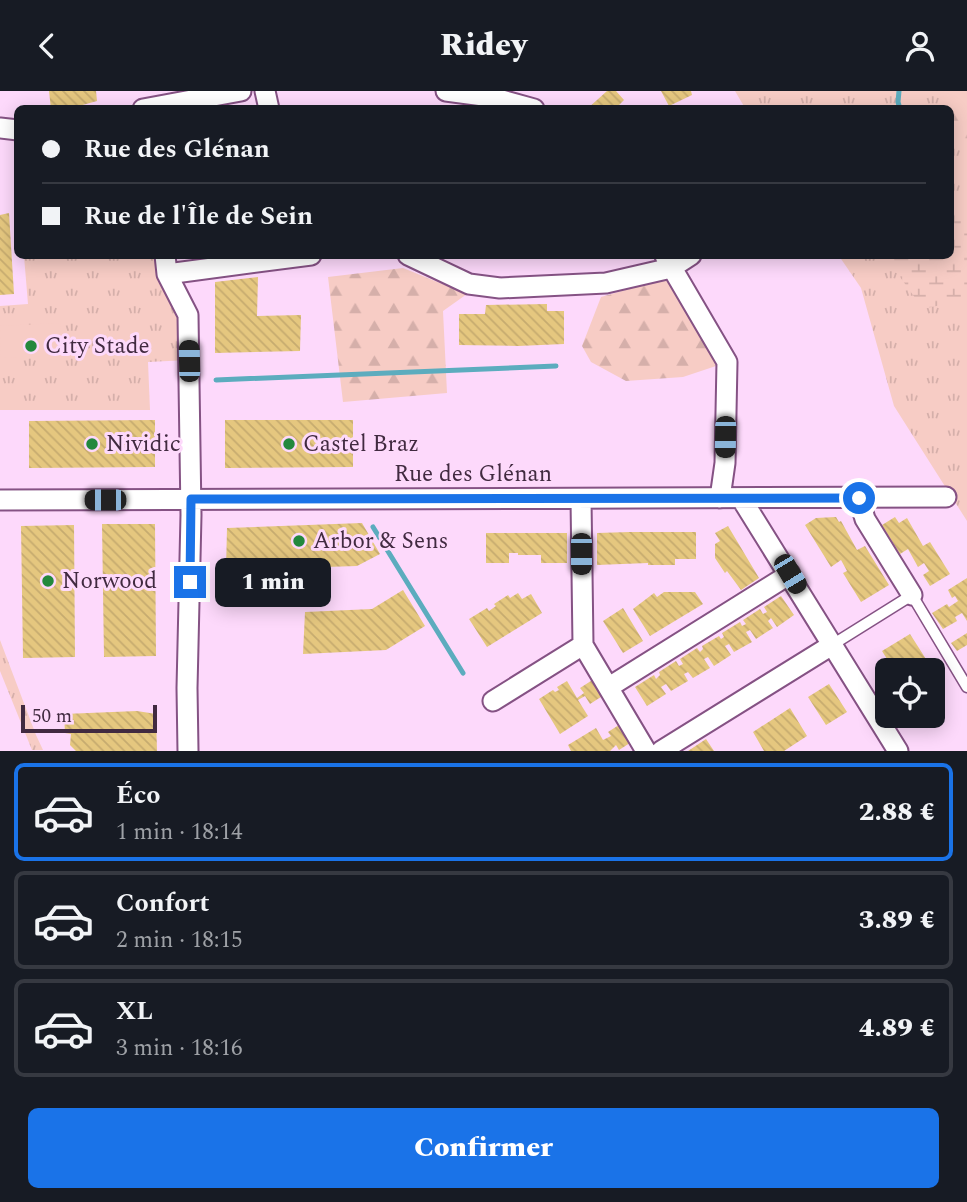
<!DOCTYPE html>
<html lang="fr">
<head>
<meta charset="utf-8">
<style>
	:root { --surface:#171b24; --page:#20242c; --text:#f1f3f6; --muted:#9ea1a6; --line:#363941; --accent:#1a73e8 }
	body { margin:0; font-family:Spectral,serif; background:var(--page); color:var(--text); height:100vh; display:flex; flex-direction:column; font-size:26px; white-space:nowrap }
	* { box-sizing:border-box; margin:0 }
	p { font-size:23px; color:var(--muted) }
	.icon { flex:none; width:38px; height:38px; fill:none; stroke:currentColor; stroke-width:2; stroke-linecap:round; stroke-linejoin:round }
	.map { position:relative; height:660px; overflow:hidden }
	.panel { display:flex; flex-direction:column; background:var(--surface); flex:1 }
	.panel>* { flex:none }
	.hud { position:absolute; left:14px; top:14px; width:940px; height:154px; border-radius:10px; box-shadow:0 4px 18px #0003; display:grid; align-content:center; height:154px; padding:0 28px; background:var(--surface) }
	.tools { position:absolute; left:875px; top:567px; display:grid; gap:14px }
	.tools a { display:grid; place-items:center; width:70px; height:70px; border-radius:10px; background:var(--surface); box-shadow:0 4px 18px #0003; font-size:35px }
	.scale { position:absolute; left:21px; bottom:18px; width:136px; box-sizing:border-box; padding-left:7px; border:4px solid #412a40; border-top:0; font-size:19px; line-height:24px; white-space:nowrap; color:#412a40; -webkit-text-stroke:5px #fdd9fb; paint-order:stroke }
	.end { position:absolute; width:32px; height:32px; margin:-16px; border:9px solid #1a73e8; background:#fff; box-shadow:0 0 0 4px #fff }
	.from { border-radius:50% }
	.bubble { position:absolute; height:49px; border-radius:10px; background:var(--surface); box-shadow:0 4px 18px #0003; font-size:23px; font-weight:800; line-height:49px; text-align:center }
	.car { position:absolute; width:21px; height:42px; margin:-21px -10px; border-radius:9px; box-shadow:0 0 5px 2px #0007; background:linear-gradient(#222 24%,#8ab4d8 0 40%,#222 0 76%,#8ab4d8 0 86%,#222 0) }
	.hud b { display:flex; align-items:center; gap:24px; height:66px; font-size:26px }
	.hud b+b { border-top:2px solid var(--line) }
	.hud i { width:18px; height:18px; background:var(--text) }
	ul { padding:12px 0 0; list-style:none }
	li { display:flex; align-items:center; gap:21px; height:98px; margin:0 14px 10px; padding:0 14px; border:4px solid var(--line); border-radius:10px }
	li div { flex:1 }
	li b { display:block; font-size:26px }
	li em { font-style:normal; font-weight:800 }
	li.selected { border-color:var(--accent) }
	li>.icon { width:63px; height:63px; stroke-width:1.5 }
	.button { display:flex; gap:14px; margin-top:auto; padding:14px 28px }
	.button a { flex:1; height:80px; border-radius:10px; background:var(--accent); color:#fff; font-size:28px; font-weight:800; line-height:80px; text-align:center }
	header { display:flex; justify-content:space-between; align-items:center; height:91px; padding:0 28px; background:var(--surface); font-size:32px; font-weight:800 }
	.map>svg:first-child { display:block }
	.grass { fill:url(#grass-tufts) }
	.forest { fill:url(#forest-firs) }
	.wetland { fill:url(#wetland-marsh) }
	.garden { fill:#f7ccc5 }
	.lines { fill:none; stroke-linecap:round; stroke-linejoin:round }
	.stream { stroke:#5cacbe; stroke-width:5 }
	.building { fill:url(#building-back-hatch) }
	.lane-casing { stroke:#855284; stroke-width:13 }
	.street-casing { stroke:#855284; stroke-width:23 }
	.lane { stroke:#fff; stroke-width:10 }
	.street { stroke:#fff; stroke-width:19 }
	.route { stroke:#1a73e8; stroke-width:9 }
	.poi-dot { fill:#23883d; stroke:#fdd9fb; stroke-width:2.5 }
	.labels { text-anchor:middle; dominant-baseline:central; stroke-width:6; stroke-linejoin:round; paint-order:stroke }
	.poi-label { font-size:23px; fill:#412a40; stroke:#fdd9fb; text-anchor:start }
	.street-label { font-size:23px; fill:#412a40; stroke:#fdd9fb }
</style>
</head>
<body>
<header><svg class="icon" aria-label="back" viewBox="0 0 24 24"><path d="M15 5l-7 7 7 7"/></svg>Ridey<svg class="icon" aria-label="person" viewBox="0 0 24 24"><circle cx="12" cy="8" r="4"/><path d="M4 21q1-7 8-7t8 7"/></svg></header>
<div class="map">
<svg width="967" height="660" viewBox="0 0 967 660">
	<defs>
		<pattern id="grass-tufts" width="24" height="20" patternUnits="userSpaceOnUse" patternTransform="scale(1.75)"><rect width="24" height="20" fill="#f7ccc5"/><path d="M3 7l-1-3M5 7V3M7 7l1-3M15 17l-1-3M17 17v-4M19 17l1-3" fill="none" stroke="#d5afaa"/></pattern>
		<pattern id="forest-firs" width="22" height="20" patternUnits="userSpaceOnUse" patternTransform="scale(1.75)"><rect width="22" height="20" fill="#f7ccc5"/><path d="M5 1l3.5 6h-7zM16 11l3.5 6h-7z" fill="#d5afaa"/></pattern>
		<pattern id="wetland-marsh" width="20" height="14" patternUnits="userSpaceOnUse" patternTransform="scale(1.75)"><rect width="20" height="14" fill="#f7ccc5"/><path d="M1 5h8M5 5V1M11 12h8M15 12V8" fill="none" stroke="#d5afaa"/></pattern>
		<pattern id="building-back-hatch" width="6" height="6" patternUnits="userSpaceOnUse" patternTransform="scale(1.75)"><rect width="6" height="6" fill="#e5c77f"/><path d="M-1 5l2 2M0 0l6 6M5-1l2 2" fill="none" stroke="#c6ab6f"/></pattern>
	</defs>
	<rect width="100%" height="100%" fill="#fdd9fb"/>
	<path class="grass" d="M735 0H967V430L894 315 861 197 839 165 950 164V18L745 17Z
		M24 165H165L188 224 189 269 148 271 150 319H0V215L28 213Z
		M0 549 36 644 43 659H32L0 580Z"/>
	<path class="forest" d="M967 16V62C943 55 943 24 967 16Z
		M403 177 467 203 443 220 447 302 343 311 328 186Z
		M667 187 702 241 716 275 683 286 626 290 591 271 582 255 601 206Z"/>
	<path class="wetland" d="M950 115 967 125V208L923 218 885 165 950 164Z"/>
	<path class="garden" d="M60 232 62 264 1 267 0 235Z"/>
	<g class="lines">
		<path class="stream" d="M899 0 898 11 900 18
			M216 289 556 275
			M373 436 463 582"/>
	</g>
	<path class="building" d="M49 0H96L97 10 68 18H51Z
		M607 0H616L624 9 615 18H587Z
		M661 0H691L692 4 669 15Z
		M9 122 14 203 0 204V124Z
		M258 186 257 225 301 224 300 260 215 262V191Z
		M547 213V220H564V253L518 255 459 254V223H485L486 214Z
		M155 329V376L29 377V330Z
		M225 329H353V376L225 377Z
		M836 426 839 431 841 430 857 459 865 455 889 494 861 511 843 482 847 480 841 469 831 476 805 434 816 427Z
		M895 426 899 432 907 427 923 455 930 451 950 483 930 495 923 484 929 480 924 472 918 476 908 458 900 463 882 434Z
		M362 432 380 463 357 475 226 479 227 437Z
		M102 433H155L156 565 104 566Z
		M74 434 75 566 23 567 21 435Z
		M728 435 759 487 741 499 727 480 725 482 715 467V453L720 450 715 442Z
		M630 441H696V468H675V474H648V472L597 474V442Z
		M486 442H567V472H541V464H518V462H509V472H486Z
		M967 487V530L962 522 955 526 957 530 943 538 932 522 947 513 949 516 958 510 955 505 952 507 948 499Z
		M403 499 425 535 386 559 303 563 305 521 372 518Z
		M664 501H695L703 513 650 545 633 518 654 502 657 506Z
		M518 502 522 508 531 503 542 522 487 556 469 528 487 517 489 520 496 515 494 513 508 504 510 507Z
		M781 505 794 524 777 536 771 527 768 530 773 537 756 548 750 539 746 541 752 551 734 561 729 553 725 555 731 564 714 575 708 566 704 568 710 577 693 587 688 581 684 583 688 590 671 600 666 593 661 596 666 603 647 615 635 596 654 584 656 588 660 584 659 581 676 570 679 575 683 573 680 568 697 557 700 561 703 558 702 555 719 545 721 548 724 546 722 542 740 531 742 535 746 533 743 529 760 518 763 523 767 521 764 516Z
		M623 517 643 550 623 562 603 530Z
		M967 542V554L957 560 951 552Z
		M910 543 924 565 933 579H894L882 560Z
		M594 588 604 604 590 613 585 605 578 609 588 625 560 643 539 608 553 599 555 601 559 599 557 596 567 590 577 607 584 602 580 597Z
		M829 593 847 621 826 634 808 606Z
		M790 617 807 645 784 660H764L753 641Z
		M137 620 156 623 157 660H76L70 654 71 643 65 642 64 623Z
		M622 632 633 650 619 659 616 654 610 660H571L568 654 596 637 603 649 611 645 608 641Z
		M706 648 714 660H688Z"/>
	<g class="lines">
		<g class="lane-casing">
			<path id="lane" d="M832 554 912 504 967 596"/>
		</g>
		<g class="street-casing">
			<path id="street" d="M265 0 269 18
				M446 0 491 6 534 18
				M143 18 241 0
				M0 37 18 39
				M165 164 167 183 188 224 191 424 187 597 188 660
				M408 164 469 193 500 197 606 192 671 177 691 164
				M665 165 727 271 725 372 720 407
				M167 183 311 164
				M741 407 898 660
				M859 407 865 428 912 504
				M581 408 583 554 646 660
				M0 409 946 406
				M609 596 790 483
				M493 610 583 554
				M661 660 832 554"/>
		</g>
		<use href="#lane" class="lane"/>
		<use href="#street" class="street"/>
	</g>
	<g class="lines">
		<path class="route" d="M190 491 191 408 859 407"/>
	</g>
	<g class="poi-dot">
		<circle cx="31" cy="255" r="7"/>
		<circle cx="92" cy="353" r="7"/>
		<circle cx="289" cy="353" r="7"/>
		<circle cx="299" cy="450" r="7"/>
		<circle cx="48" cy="490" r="7"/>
	</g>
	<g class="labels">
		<g class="poi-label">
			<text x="45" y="255">City Stade</text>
			<text x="106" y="353">Nividic</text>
			<text x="303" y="353">Castel Braz</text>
			<text x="313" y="450">Arbor &amp; Sens</text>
			<text x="62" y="490">Norwood</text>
		</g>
		<g class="street-label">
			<text x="473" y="383">Rue des Glénan</text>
		</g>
	</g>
</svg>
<div class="tools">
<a><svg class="icon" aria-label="locate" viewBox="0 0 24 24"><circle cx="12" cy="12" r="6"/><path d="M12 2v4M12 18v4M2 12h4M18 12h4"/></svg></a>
</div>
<div class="scale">50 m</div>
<i class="end from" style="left:859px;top:407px"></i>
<i class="end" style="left:190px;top:491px"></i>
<div class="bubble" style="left:215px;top:467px;width:116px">1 min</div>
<i class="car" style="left:189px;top:270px;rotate:359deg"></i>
<i class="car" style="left:725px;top:346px;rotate:181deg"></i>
<i class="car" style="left:105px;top:409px;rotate:270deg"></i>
<i class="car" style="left:581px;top:463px;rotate:180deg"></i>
<i class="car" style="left:790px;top:483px;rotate:149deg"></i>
<div class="hud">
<b><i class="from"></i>Rue des Glénan</b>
<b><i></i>Rue de l'Île de Sein</b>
</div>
</div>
<section class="panel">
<ul>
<li class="selected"><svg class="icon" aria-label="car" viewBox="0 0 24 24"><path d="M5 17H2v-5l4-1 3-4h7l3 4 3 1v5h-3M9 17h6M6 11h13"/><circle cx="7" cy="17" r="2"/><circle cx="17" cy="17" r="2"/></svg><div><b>Éco</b><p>1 min · 18:14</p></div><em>2.88 €</em></li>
<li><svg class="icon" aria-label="car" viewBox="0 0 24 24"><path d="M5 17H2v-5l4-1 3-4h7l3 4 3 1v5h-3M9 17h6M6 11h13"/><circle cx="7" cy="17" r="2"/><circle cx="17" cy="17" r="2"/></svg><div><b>Confort</b><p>2 min · 18:15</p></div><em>3.89 €</em></li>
<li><svg class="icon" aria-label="car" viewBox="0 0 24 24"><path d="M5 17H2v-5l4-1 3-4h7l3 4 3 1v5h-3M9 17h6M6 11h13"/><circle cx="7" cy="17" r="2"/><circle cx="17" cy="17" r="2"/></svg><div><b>XL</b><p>3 min · 18:16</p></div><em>4.89 €</em></li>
</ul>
<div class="button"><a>Confirmer</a></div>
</section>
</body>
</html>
